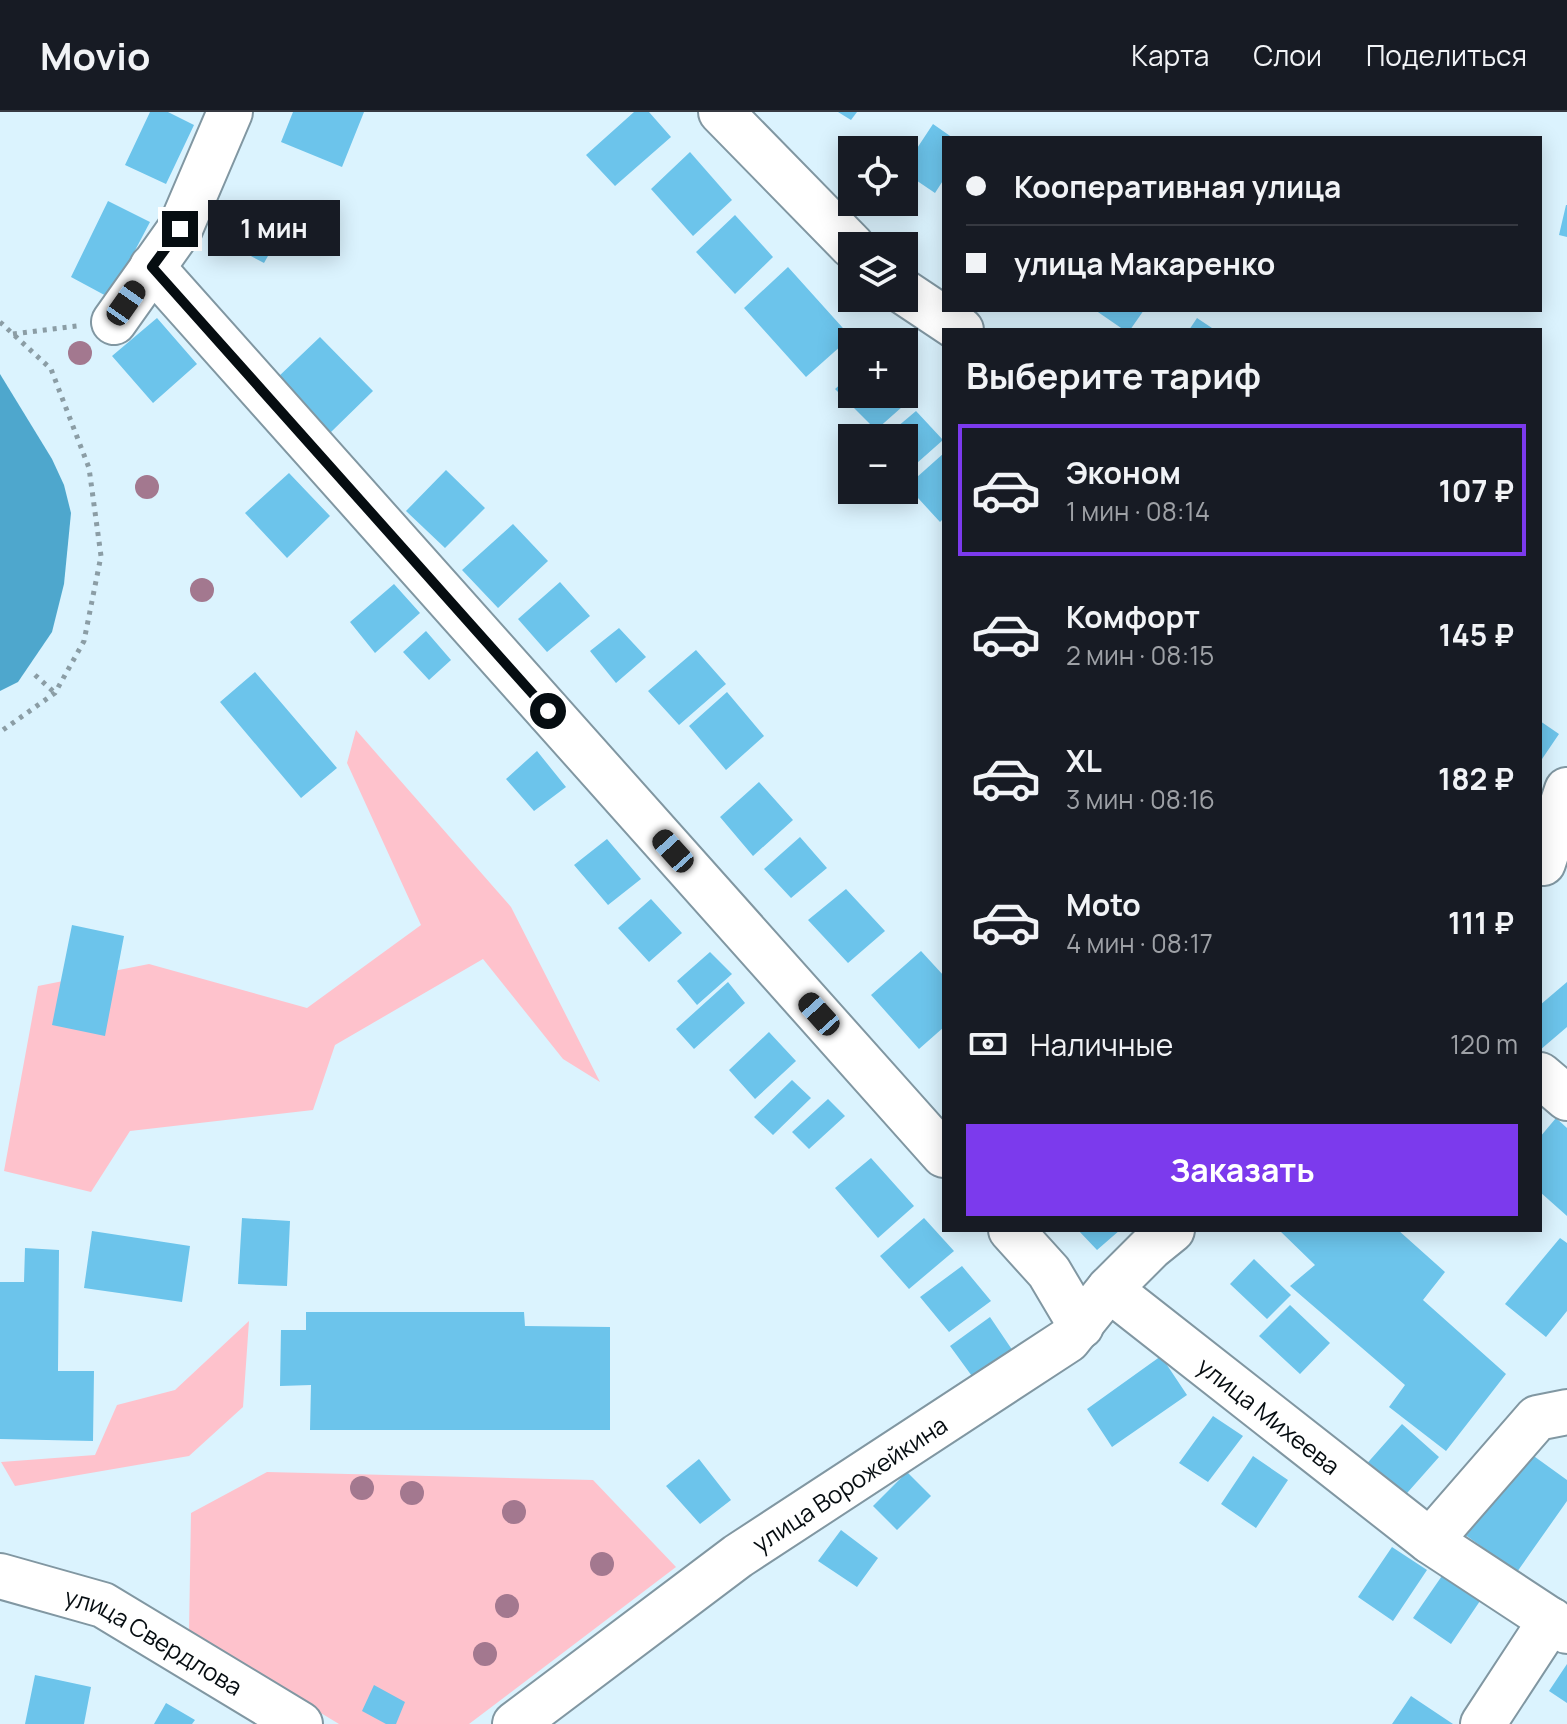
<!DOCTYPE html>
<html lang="ru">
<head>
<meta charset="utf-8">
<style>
	:root { --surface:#171b24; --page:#242831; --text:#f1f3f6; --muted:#9ea1a6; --line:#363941; --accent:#7c3aed }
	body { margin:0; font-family:Manrope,sans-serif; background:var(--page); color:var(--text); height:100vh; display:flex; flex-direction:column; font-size:30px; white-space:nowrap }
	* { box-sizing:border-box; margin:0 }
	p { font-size:26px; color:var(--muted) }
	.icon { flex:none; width:44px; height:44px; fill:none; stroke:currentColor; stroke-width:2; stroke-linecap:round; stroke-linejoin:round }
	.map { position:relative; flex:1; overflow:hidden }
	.details { position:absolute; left:942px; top:216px; width:600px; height:904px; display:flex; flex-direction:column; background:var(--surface); border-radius:0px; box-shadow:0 4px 20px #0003 }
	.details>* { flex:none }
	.top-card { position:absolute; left:942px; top:24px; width:600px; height:176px; border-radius:0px; box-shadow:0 4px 20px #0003; display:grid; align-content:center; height:176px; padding:0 24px; background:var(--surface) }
	.controls { position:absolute; left:838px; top:24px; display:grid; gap:16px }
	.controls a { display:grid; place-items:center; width:80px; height:80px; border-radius:0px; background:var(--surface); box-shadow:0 4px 20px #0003; font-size:40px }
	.end { position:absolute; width:36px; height:36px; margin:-18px; border:10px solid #060d11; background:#fff; box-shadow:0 0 0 4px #fff }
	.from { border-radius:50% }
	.bubble { position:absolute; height:56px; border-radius:0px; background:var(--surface); box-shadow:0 4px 20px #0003; font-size:26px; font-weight:700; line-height:56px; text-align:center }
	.car { position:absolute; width:24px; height:48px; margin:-24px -12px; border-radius:10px; box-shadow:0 0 6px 2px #0007; background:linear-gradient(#222 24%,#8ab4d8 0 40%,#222 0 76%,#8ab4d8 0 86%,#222 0) }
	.top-card b { display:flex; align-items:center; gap:28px; height:76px; font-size:30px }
	.top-card b+b { border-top:2px solid var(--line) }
	.top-card i { width:20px; height:20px; background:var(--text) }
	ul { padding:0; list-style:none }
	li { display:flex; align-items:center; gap:24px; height:132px; margin:0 16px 12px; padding:0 8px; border:4px solid transparent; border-radius:0px }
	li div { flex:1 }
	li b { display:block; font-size:30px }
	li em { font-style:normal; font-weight:700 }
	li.active { border-color:var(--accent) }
	li>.icon { width:72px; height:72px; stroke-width:1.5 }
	h2 { padding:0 24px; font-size:36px; line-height:96px }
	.pay { display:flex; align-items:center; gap:20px; height:88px; padding:0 24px; font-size:30px }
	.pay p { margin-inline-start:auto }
	.primary-button { display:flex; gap:16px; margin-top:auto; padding:16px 24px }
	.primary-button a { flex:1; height:92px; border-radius:0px; background:var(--accent); color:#fff; font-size:32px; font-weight:700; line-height:92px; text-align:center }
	header { display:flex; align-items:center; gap:48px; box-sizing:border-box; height:112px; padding:0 40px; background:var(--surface); border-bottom:2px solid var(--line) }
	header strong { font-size:38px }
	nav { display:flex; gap:44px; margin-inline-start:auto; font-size:28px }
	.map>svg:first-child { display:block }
	.green { fill:#fec2cc }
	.water { fill:#4ea7cd }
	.building { fill:#6cc4eb }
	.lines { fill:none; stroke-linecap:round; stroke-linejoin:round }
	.minor-casing { stroke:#8197a2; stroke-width:48 }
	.path { stroke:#8b9da5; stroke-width:5; stroke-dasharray:4 6; stroke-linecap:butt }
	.minor { stroke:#fff; stroke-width:44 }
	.tree { fill:#a3788f }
	.route { stroke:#060d11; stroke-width:10 }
	.labels { text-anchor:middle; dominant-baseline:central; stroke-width:8; stroke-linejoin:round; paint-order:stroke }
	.street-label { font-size:24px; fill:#060d11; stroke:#f8fcff }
</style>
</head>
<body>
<header>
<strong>Movio</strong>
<nav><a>Карта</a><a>Слои</a><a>Поделиться</a></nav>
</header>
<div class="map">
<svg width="1567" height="1612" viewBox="0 0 1567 1612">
	<rect width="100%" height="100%" fill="#dbf3fe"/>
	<path class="green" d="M356 618 511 795 600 970 563 947 483 847 335 933 313 998 130 1019 91 1080 4 1059 38 874 149 852 307 896 421 813 347 651Z
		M249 1209 243 1295 189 1344 15 1374 1 1350 95 1343 117 1293 175 1278Z
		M267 1360 593 1368 676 1455 469 1612H339L189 1521 191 1401Z"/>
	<path class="water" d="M0 262 52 347 64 373 71 401 64 472 52 520 18 570 0 579Z"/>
	<path class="building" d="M150 0H168L194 13 166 72 125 53Z
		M293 0H364L342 55 281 30Z
		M634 0H649L671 25 615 74 586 43Z
		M838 0H857L851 8Z
		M933 12 953 26H944V67L935 81 904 60V56Z
		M690 40 732 88 693 124 651 77Z
		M108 89 150 110 110 186 71 165Z
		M238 91 285 114 264 151 221 128Z
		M1566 93H1567V125L1559 123Z
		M735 103 773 145 735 182 696 140Z
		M788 155 851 225 806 265 744 196Z
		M1095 198H1144L1130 218H1124Z
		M157 206 197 252 153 291 112 244Z
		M1197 206 1215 218H1189Z
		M320 225 373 279 330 321 277 266Z
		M852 262V282H906L911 287 876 318 835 277Z
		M916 299 943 328 908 359 904 353V326H884Z
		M944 341V406L940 410 907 374Z
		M446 358 485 396 445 436 406 399Z
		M289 361 330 404 287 446 245 401Z
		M513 412 548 449 498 496 462 458Z
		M560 470 590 504 547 540 518 507Z
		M394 472 420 501 375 541 350 510Z
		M619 516 646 545 616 571 590 539Z
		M426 519 451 548 429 568 403 540Z
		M696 538 726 572 679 613 648 579Z
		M255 560 337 656 301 686 220 590Z
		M727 580 764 624 726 658 689 614Z
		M1540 609 1559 622 1540 650Z
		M537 639 566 675 534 699 506 667Z
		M759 670 793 708 753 744 720 705Z
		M800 725 827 756 791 786 764 757Z
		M607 727 641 767 608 793 574 753Z
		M846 777 885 819 848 851 808 808Z
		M651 787 682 821 649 850 618 816Z
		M72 813 124 824 105 924 52 913Z
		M921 839 944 864V915L919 937 871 883Z
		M710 840 732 862 697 893 677 869Z
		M728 870 745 891 694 937 676 917Z
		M1567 870V915L1540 938V893Z
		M769 920 796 949 755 987 729 958Z
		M792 968 811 986 773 1023 754 1005Z
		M828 987 845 1004 809 1037 792 1020Z
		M1556 1006 1567 1016V1104L1540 1080V1025Z
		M871 1046 914 1094 878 1126 835 1076Z
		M242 1106 290 1109 287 1174 238 1172Z
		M924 1106 954 1139 909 1177 880 1144Z
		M1078 1118H1120L1097 1138Z
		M1279 1118H1398L1445 1160 1423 1188 1506 1262 1446 1339 1389 1295 1405 1273 1290 1174 1315 1153Z
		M92 1119 190 1134 182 1190 84 1176Z
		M1560 1126 1567 1131V1199L1546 1225 1505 1192Z
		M25 1136 59 1138 58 1259H94L93 1329 0 1327V1170H24Z
		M1254 1147 1291 1183 1267 1207 1230 1172Z
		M962 1154 991 1189 949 1220 920 1185Z
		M1290 1193 1330 1231 1300 1262 1259 1224Z
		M306 1200H524L525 1214 610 1215V1318H310L311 1273 280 1274 281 1218H306Z
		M990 1205 1017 1245 977 1271 950 1234Z
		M1161 1244 1187 1283 1112 1335 1087 1297Z
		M1213 1304 1243 1324 1208 1370 1179 1351Z
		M1402 1312 1439 1345 1400 1389 1363 1356Z
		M1524 1337 1567 1368V1389L1517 1460 1464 1422Z
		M1253 1344 1288 1368 1256 1416 1221 1392Z
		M699 1347 731 1388 700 1412 666 1374Z
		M907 1360 931 1384 897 1418 873 1394Z
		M841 1418 878 1446 857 1475 818 1449Z
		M1392 1435 1427 1458 1393 1509 1358 1485Z
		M1446 1458 1484 1483 1451 1532 1413 1506Z
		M1567 1552V1591L1549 1579Z
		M35 1563 91 1575 84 1612H25Z
		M374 1573 405 1590 396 1612H386L362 1599Z
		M1411 1584 1453 1612H1392Z
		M166 1591 195 1608 192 1612H154Z"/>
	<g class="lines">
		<g class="minor-casing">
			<g id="minor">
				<path d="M721 0 852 134"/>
				<path d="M152 155 944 1043"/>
				<path d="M904 180 961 218"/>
				<path d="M114 210 180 117 230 0"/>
				<path d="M1543 751 1567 678"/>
				<path d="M1540 963 1567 986"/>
				<path d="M1011 1118 1049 1160 1081 1214"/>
				<path id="s1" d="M1109 1177 1430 1429 1567 1519"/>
				<path d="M1430 1429 1537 1306 1567 1300"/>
				<path id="s2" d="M0 1464 103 1493 300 1612"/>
				<path id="s3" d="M515 1612 738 1444 1068 1228 1109 1177 1151 1135 1172 1118"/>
				<path d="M1483 1612 1551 1508"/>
			</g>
		</g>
		<path class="path" d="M0 210 51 257 89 356 101 444 84 529 55 581 0 620
			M13 222 77 214
			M35 563 55 581"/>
		<use href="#minor" class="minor"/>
	</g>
	<g class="tree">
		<circle cx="80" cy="241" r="12"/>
		<circle cx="147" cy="375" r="12"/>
		<circle cx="202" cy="478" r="12"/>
		<circle cx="362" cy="1376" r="12"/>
		<circle cx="412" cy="1381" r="12"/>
		<circle cx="514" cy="1400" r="12"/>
		<circle cx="602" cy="1452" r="12"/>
		<circle cx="507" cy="1494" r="12"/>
		<circle cx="485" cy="1542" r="12"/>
	</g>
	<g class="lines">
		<path class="route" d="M180 117 152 155 548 599"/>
	</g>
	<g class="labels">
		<g class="street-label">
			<text stroke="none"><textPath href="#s1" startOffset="204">улица Михеева</textPath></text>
			<text stroke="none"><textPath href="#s3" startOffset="412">улица Ворожейкина</textPath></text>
			<text stroke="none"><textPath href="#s2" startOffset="168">улица Свердлова</textPath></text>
		</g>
	</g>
</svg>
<div class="controls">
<a><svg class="icon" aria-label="locate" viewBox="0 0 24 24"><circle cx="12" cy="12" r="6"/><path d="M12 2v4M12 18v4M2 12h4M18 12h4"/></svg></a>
<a><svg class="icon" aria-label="layers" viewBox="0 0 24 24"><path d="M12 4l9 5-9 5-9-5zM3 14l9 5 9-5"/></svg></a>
<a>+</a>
<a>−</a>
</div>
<i class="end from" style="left:548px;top:599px"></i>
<i class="end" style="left:180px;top:117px"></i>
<div class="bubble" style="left:208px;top:88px;width:132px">1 мин</div>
<i class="car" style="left:126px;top:191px;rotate:35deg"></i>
<i class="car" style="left:673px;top:739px;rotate:318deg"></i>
<i class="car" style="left:819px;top:902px;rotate:318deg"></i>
<div class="top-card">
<b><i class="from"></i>Кооперативная улица</b>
<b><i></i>улица Макаренко</b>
</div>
<section class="details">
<h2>Выберите тариф</h2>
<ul>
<li class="active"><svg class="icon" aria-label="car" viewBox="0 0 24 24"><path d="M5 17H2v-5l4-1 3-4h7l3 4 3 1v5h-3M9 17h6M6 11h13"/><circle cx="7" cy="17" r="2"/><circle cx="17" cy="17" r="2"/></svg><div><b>Эконом</b><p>1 мин · 08:14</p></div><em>107 ₽</em></li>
<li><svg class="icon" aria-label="car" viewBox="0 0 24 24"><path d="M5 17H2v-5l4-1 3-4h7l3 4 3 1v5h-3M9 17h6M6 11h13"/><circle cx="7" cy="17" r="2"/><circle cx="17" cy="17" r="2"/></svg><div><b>Комфорт</b><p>2 мин · 08:15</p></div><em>145 ₽</em></li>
<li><svg class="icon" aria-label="car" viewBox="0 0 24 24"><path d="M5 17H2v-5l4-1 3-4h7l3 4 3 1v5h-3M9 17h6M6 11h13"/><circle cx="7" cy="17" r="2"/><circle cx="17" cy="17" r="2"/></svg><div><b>XL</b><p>3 мин · 08:16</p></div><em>182 ₽</em></li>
<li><svg class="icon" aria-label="car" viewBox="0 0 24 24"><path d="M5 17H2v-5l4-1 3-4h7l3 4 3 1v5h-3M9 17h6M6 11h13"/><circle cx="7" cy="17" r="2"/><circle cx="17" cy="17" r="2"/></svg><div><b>Moto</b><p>4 мин · 08:17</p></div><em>111 ₽</em></li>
</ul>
<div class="pay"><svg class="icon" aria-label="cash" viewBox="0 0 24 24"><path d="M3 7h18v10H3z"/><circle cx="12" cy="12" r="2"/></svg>Наличные<p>120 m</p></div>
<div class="primary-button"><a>Заказать</a></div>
</section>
</div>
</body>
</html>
